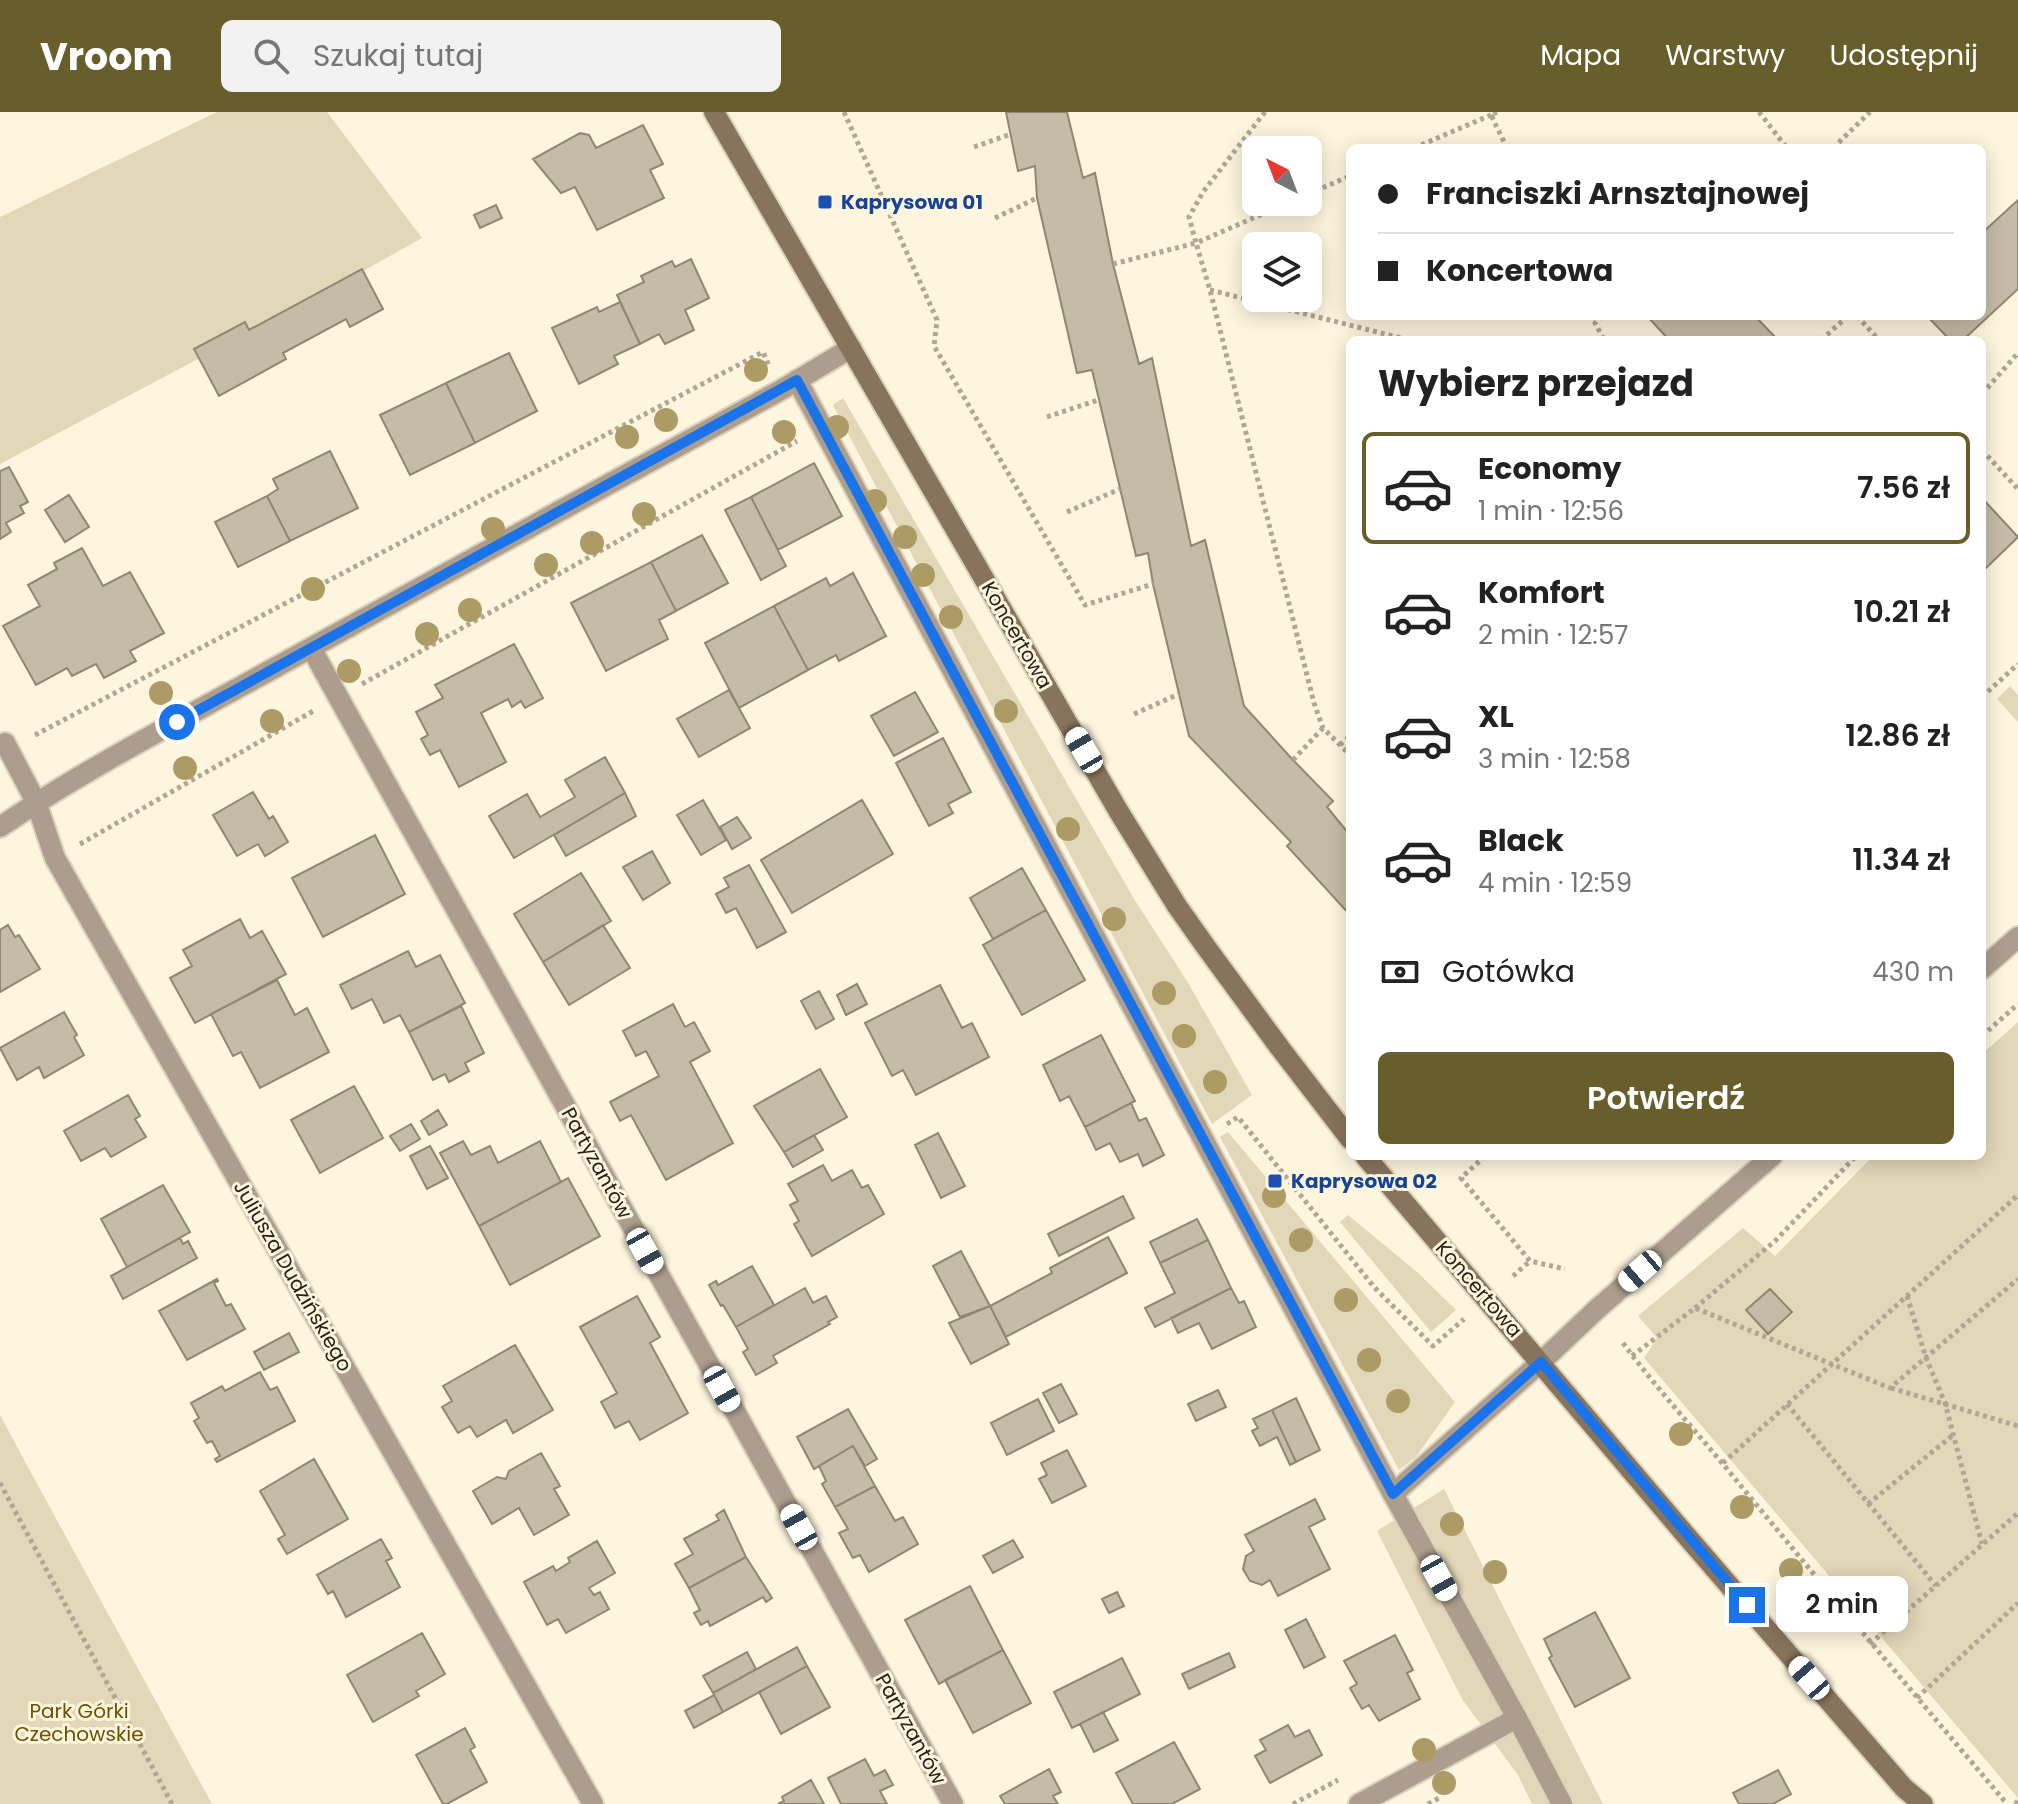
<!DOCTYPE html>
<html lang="pl">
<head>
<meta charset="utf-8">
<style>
	:root { --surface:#fff; --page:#f2f2f2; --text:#222; --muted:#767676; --line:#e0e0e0; --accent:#675e2b }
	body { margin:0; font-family:Poppins,sans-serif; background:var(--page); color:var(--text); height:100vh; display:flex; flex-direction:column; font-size:30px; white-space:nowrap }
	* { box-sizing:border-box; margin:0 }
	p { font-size:26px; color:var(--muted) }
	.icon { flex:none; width:44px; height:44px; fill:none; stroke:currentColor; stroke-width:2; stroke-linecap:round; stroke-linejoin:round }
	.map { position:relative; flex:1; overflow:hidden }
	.side { position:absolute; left:1346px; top:224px; width:640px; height:824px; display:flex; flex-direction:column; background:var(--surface); border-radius:12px; box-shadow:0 4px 20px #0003 }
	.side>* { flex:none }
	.top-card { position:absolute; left:1346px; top:32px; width:640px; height:176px; border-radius:12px; box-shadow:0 4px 20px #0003; display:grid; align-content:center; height:176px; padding:0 32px; background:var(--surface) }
	.needle { width:52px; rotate:318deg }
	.buttons { position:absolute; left:1242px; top:24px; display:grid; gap:16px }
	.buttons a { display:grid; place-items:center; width:80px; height:80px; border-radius:12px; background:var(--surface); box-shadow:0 4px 20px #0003; font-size:40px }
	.end { position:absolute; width:36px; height:36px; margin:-18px; border:10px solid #1a73e8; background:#fff; box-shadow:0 0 0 4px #fff }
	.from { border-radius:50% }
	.bubble { position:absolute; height:56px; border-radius:12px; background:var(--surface); box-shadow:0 4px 20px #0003; font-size:26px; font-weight:600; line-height:56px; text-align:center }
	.car { position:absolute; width:24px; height:48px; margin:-24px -12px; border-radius:10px; box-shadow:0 0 6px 2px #0007; background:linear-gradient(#fff 24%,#345 0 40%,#fff 0 76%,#345 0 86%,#fff 0) }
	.top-card b { display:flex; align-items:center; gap:28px; height:76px; font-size:30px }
	.top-card b+b { border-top:2px solid var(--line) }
	.top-card i { width:20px; height:20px; background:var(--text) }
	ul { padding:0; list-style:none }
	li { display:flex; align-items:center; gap:24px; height:112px; margin:0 16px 12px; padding:0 16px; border:4px solid transparent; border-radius:12px }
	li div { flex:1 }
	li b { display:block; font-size:30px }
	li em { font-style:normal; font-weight:600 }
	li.on { border-color:var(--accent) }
	li>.icon { width:72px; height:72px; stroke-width:1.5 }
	h2 { padding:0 32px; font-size:36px; line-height:96px }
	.pay { display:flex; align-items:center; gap:20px; height:88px; padding:0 32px; font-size:30px }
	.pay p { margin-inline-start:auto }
	.action { display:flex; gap:16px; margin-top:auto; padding:16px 32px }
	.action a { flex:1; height:92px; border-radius:12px; background:var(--accent); color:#fff; font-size:32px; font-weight:600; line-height:92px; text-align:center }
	header { display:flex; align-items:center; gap:48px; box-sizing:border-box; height:112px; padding:0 40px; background:var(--accent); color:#fff }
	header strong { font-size:38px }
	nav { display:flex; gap:44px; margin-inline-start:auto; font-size:28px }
	.search { width:560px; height:72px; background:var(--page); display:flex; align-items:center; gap:20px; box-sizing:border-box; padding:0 28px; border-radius:12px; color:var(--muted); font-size:30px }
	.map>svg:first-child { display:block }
	.green { fill:#e2d7b9 }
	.building { fill:#c4bca6; stroke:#8e8771; stroke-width:2 }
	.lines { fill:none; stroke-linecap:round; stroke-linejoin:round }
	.lane-casing { stroke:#dbd3be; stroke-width:24 }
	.street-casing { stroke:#dbd3be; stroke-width:24 }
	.secondary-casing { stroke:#dbd3be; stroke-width:24 }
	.path { stroke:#aea796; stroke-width:5; stroke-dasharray:4 4; stroke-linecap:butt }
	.lane { stroke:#ac9d8e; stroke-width:20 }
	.street { stroke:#ac9d8e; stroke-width:20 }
	.secondary { stroke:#88735c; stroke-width:20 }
	.tree { fill:#ac9b64 }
	.route { stroke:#1a73e8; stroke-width:10 }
	.transit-dot { fill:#1a4fb4; stroke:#fef5de; stroke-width:3 }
	.labels { text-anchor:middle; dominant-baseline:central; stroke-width:6; stroke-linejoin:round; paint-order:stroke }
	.transit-label { font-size:20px; font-weight:bold; fill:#164399; stroke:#fef5de; text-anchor:start }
	.street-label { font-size:20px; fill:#252219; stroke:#fef5de }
	.park-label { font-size:20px; fill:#695200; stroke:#fef5de }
</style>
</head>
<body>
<header>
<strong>Vroom</strong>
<div class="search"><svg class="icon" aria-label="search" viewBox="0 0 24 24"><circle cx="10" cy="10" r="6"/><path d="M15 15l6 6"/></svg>Szukaj tutaj</div>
<nav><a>Mapa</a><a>Warstwy</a><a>Udostępnij</a></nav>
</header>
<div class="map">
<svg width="2018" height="1692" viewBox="0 0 2018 1692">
	<rect width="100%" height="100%" fill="#fef5de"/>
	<path class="green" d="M217 0H327L422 126 358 162 0 352V105Z
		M843 286 1136 790 1187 869 1252 983 1212 1012 833 293Z
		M2010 574 2018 583V610L1997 587Z
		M2018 910V1686L1644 1246 1657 1226 1638 1204 1743 1116 1775 1144 1873 1044H1982V942Z
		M1228 1020 1455 1290 1416 1345 1399 1358 1220 1025Z
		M1348 1103 1417 1160 1456 1198 1431 1220 1340 1110Z
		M0 1303 29 1357 212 1692H0Z
		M1444 1377 1603 1692H1532L1518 1663 1462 1587 1377 1419Z"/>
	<path class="building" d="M1006 0H1067L1083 66 1095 61 1113 152 1139 252 1152 246 1191 434 1205 428 1244 594 1293 648 1333 689 1327 695 1350 723V803L1287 734 1291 730 1189 624 1153 472 1148 441 1136 444 1092 258 1077 261 1037 86 1035 54 1018 59Z
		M643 13 663 52 650 58 664 86 597 118 575 75 561 81 533 47 580 21 589 23 596 36Z
		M2018 88V177L1963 228H1950L1927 204H1982V121Z
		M496 93 502 106 480 116 474 103Z
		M691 147 709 186 685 198 694 218 665 232 659 222 640 232 617 183 644 170 641 164 672 149 675 155Z
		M362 157 383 197 350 215 346 207 283 241 286 247 219 284 194 237 245 210 249 218Z
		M620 190 640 232 614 244 618 252 579 272 552 216 597 195 599 200Z
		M1647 204H1755L1778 228H1669Z
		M509 241 537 299 475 331 446 271Z
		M446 271 475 331 410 363 380 303Z
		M330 339 358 396 290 429 267 384 278 377 273 367Z
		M814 351 842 404 778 438 751 385Z
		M9 355 28 390 20 394 24 401 6 411 11 420 0 427V359Z
		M69 383 89 415 65 430 45 398Z
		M267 384 290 429 238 455 215 410Z
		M751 385 786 454 761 468 725 398Z
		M1982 386 2018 425 1982 460Z
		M702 423 728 471 676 499 651 450Z
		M82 436 103 474 130 460 164 521 130 539 136 549 104 566 96 552 72 564 67 556 36 573 3 514 40 494 28 473 57 457 54 451Z
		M651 450 676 499 659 508 668 527 606 559 571 491Z
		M853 461 886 524 839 549 836 543 808 558 774 494 826 466 830 474Z
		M774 494 808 558 739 596 705 531Z
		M514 532 543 586 525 596 521 589 512 595 508 587 481 601 506 650 459 675 440 638 430 643 421 627 428 623 416 600 443 586 435 573Z
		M729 578 750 616 699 645 677 607Z
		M915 580 938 620 894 644 871 604Z
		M943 626 971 680 948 692 953 701 929 714 896 651Z
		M605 645 625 681 514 746 489 704 527 682 540 705 575 685 565 668Z
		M253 680 269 707 273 704 288 730 265 744 258 732 237 744 213 703Z
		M625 681 636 704 566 744 554 723Z
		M703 688 726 728 701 743 677 703Z
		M862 688 893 742 792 801 761 748Z
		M737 705 751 726 732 737 720 715Z
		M375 723 405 782 323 825 292 766Z
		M652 739 670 771 643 788 623 755Z
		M749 753 786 820 757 836 736 796 726 801 716 782 729 775 724 766Z
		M1022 756 1046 798 993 827 970 786Z
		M581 761 611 809 543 850 514 802Z
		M1046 798 1085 868 1022 903 983 833Z
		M240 807 250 826 262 819 286 862 195 911 170 866 192 854 183 838Z
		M8 813 15 825 19 823 40 857 0 880V818Z
		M603 813 630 856 569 893 543 850Z
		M408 839 416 855 440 843 465 891 409 920 400 903 384 911 372 887 352 897 340 873Z
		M277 868 295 903 307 896 329 940 260 976 241 940 233 944 211 902Z
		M857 872 867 892 846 903 837 883Z
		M940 873 962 916 972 911 989 945 916 983 903 958 892 964 865 911Z
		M819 879 834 907 816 917 801 889Z
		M673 892 685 915 694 910 710 939 690 950 733 1031 666 1068 631 1003 620 1009 610 990 659 964 646 939 636 944 623 919Z
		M461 894 484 941 465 951 469 959 449 970 445 962 433 968 409 920Z
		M64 900 77 923 74 925 84 943 44 966 39 955 17 968 0 936Z
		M1101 923 1135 989 1085 1015 1069 984 1060 989 1043 953Z
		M820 957 847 1005 784 1040 754 994Z
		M354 974 383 1026 320 1061 291 1008Z
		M128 983 140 1004 135 1007 146 1025 111 1045 105 1036 81 1049 64 1019Z
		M1131 991 1139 1009 1146 1006 1164 1043 1143 1054 1138 1042 1120 1050 1110 1031 1096 1038 1085 1015Z
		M438 998 447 1013 429 1023 421 1009Z
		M411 1012 420 1027 400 1039 390 1024Z
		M938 1021 965 1074 941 1086 915 1033Z
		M814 1023 823 1038 793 1055 784 1040Z
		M463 1029 471 1043 490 1034 498 1051 540 1029 561 1070 479 1114 440 1041Z
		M430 1034 448 1066 427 1077 410 1044Z
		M823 1053 832 1069 852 1058 862 1076 868 1073 884 1102 812 1144 794 1112 799 1109 790 1093 798 1089 788 1072Z
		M568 1066 600 1124 510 1173 479 1114Z
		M163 1073 190 1120 127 1155 101 1107Z
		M1123 1084 1134 1106 1059 1144 1048 1122Z
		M1197 1107 1208 1128 1160 1151 1150 1130Z
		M1108 1125 1127 1161 1006 1225 990 1194 1052 1161 1050 1156Z
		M180 1126 183 1132 188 1129 197 1146 123 1187 111 1164Z
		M1208 1128 1231 1176 1155 1215 1145 1196 1175 1181 1160 1151Z
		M961 1139 990 1194 960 1205 933 1154Z
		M752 1154 774 1193 736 1215 723 1193 721 1194 709 1173 716 1169 718 1173Z
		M217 1167 218 1169 214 1171 226 1194 231 1192 245 1217 187 1248 159 1199Z
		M805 1176 813 1191 826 1184 837 1205 828 1210 830 1212 773 1244 777 1251 756 1263 743 1240 748 1237 736 1215Z
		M1231 1176 1239 1191 1244 1189 1256 1215 1212 1237 1199 1211 1178 1221 1171 1206Z
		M1770 1177 1792 1200 1768 1222 1746 1198Z
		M637 1184 660 1225 650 1231 688 1301 640 1328 629 1309 615 1316 601 1290 617 1281 580 1215Z
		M990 1194 1009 1232 971 1252 949 1211Z
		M289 1221 299 1240 264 1258 254 1240Z
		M515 1233 553 1298 513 1321 506 1308 477 1325 470 1314 458 1321 442 1295 452 1289 443 1274Z
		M260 1260 270 1278 277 1275 295 1309 217 1350 215 1347 220 1344 212 1329 207 1331 194 1309 199 1306 191 1291 222 1274 225 1279Z
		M1061 1272 1077 1302 1059 1311 1043 1281Z
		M1218 1278 1226 1295 1196 1309 1188 1292Z
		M1296 1286 1320 1338 1296 1350 1272 1298Z
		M1038 1287 1054 1319 1007 1343 991 1311Z
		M848 1297 877 1347 865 1354 853 1334 814 1357 797 1325Z
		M1272 1298 1296 1350 1290 1353 1277 1325 1260 1334 1252 1319 1258 1316 1253 1307Z
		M853 1334 875 1374 835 1395 822 1372 826 1369 819 1354Z
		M1067 1338 1086 1374 1052 1391 1039 1367 1047 1363 1041 1351Z
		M541 1341 560 1374 554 1377 569 1403 534 1423 519 1396 492 1412 473 1379 497 1365 506 1367 509 1359Z
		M314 1347 348 1407 287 1442 278 1427 285 1423 260 1379Z
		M875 1374 895 1409 903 1405 918 1432 869 1460 860 1443 853 1446 839 1421 848 1417 835 1395Z
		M1315 1387 1325 1407 1309 1415 1330 1457 1278 1484 1270 1468 1262 1473 1250 1469 1243 1457 1246 1444 1254 1439 1245 1423Z
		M724 1398 746 1445 689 1476 675 1452 693 1442 684 1427 719 1408 716 1403Z
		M381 1427 392 1446 386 1449 400 1475 346 1505 333 1479 328 1482 317 1463Z
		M1013 1428 1023 1445 993 1461 983 1444Z
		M597 1429 615 1461 589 1476 594 1483 600 1480 609 1497 566 1521 558 1507 547 1513 524 1470 553 1454 556 1459 570 1450 568 1446Z
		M746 1445 772 1486 766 1490 763 1485 710 1514 708 1509 701 1513 694 1501 700 1498 689 1476Z
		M970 1474 1003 1538 939 1572 905 1508Z
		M1117 1480 1124 1494 1109 1501 1102 1487Z
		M1595 1500 1630 1566 1575 1595 1549 1546 1552 1544 1544 1527Z
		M1306 1507 1325 1545 1304 1556 1285 1518Z
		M422 1521 445 1562 416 1579 419 1584 373 1610 347 1563Z
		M1395 1523 1413 1558 1407 1561 1420 1587 1379 1609 1369 1593 1362 1597 1350 1576 1357 1572 1344 1549Z
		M797 1535 807 1554 723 1600 713 1581Z
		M1003 1538 1031 1591 973 1621 945 1568Z
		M747 1540 756 1557 713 1581 703 1564Z
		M1229 1541 1235 1555 1189 1577 1182 1562Z
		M1122 1546 1140 1582 1072 1616 1054 1580Z
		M807 1554 830 1595 781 1622 759 1580Z
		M714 1583 723 1600 694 1616 685 1599Z
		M1103 1600 1118 1628 1094 1640 1080 1612Z
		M1288 1613 1295 1625 1309 1618 1322 1643 1270 1671 1255 1644 1266 1638 1260 1628Z
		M465 1616 475 1635 470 1638 487 1670 447 1692H443L416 1643Z
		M1174 1630 1200 1677 1172 1692H1133L1116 1661Z
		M865 1647 874 1664 885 1658 893 1673 880 1679 887 1692H841L828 1666Z
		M1049 1657 1061 1680 1053 1684 1058 1692H1005L1000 1684Z
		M1778 1658 1791 1682 1773 1692H1739L1733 1681Z
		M811 1668 824 1692H778L784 1689 782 1685Z"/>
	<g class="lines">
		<g class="lane-casing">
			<path id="lane" d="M1982 857 2018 825
				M1393 1382 1541 1250 1596 1198 1772 1044"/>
		</g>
		<g class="street-casing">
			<path id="street" d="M797 268 1393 1382 1517 1606 1562 1692
				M311 536 953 1692
				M5 631 36 690 55 746 593 1692
				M0 715C85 657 177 610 267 560 437 465 610 372 781 278L851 236
				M1359 1692 1517 1606"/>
		</g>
		<g class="secondary-casing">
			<path id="secondary" d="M714 0 1119 700 1177 794 1206 835 1280 936 1350 1027
				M1365 1044 1684 1421 1904 1676 1923 1692"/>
		</g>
		<path class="path" d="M844 0 937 208 934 234 1085 493 1153 472
			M1265 0 1203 80 1189 105 1196 131 1290 90
			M1497 0 1491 3 1507 36
			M1759 0 1787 36
			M974 35 1011 22
			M1414 36 1491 3 1490 0
			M1833 36 1870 0
			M1308 82 1350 64
			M995 106 1037 86
			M1113 152 1196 131 1210 178 1314 591 1323 616 1350 643
			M1210 178 1409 228
			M1602 204 1595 211 1604 228
			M1857 204 1879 228
			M1821 228 1848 204
			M1982 282 2018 241
			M1047 305 1098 288
			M1982 338 2018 377
			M1067 400 1120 377
			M362 572 797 329
			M1982 585 2018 552
			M1134 602 1179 582
			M35 623 763 240 769 254
			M1340 633 1350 624
			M1293 648 1323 616
			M80 732 315 598
			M1982 924 2018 892
			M1227 1012 1238 1005 1374 1175 1433 1234 1464 1207
			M1485 1044 1461 1066 1530 1149 1565 1157
			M1513 1164 1530 1149
			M1907 1184 1926 1246 1945 1291 1982 1432
			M1695 1196 1775 1129 1856 1044
			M1623 1231C1657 1277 1696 1319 1732 1363 1823 1474 1915 1583 2007 1692
			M1632 1244 1695 1196 1890 1276 2018 1167
			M1891 1276 2018 1314
			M1787 1292 1936 1474
			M1723 1351 2018 1083
			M0 1371 172 1692
			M1868 1392 1953 1323
			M1870 1532 2018 1401
			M1917 1586 2018 1491
			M1293 1692 1338 1668
			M1428 1692 1441 1685
			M2015 1692 2018 1689"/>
		<use href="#lane" class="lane"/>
		<use href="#street" class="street"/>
		<use href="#secondary" class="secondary"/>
	</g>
	<g class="tree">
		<circle cx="756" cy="258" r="12"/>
		<circle cx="666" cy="308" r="12"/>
		<circle cx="837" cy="315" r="12"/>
		<circle cx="784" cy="320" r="12"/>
		<circle cx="627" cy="325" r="12"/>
		<circle cx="875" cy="389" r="12"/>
		<circle cx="644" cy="402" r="12"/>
		<circle cx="493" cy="417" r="12"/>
		<circle cx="905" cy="425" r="12"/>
		<circle cx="592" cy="431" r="12"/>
		<circle cx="546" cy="453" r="12"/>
		<circle cx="923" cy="463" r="12"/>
		<circle cx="313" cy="477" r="12"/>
		<circle cx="470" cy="498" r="12"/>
		<circle cx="951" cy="505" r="12"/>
		<circle cx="427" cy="522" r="12"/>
		<circle cx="349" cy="559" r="12"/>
		<circle cx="161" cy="581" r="12"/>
		<circle cx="1006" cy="599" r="12"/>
		<circle cx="272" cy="609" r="12"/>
		<circle cx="185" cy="656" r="12"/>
		<circle cx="1068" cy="717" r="12"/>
		<circle cx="1114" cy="807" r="12"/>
		<circle cx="1164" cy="881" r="12"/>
		<circle cx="1184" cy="924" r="12"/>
		<circle cx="1215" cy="970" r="12"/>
		<circle cx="1274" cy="1084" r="12"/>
		<circle cx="1301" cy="1128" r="12"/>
		<circle cx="1346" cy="1188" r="12"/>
		<circle cx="1369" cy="1248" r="12"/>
		<circle cx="1398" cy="1289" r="12"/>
		<circle cx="1681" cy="1322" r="12"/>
		<circle cx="1742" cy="1395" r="12"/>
		<circle cx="1452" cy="1412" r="12"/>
		<circle cx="1791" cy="1458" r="12"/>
		<circle cx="1495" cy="1460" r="12"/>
		<circle cx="1424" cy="1638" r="12"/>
		<circle cx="1444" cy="1671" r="12"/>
	</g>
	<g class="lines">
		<path class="route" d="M177 610 797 268 1393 1382 1541 1250 1747 1493"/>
	</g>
	<g class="transit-dot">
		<rect x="817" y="82" width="16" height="16" rx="4"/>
		<rect x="1267" y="1061" width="16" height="16" rx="4"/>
	</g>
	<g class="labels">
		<g class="transit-label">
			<text x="841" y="90">Kaprysowa 01</text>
			<text x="1291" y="1069">Kaprysowa 02</text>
		</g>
		<g class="street-label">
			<text transform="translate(1017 523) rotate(60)">Koncertowa</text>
			<text transform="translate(597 1051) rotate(61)">Partyzantów</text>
			<text transform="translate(293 1164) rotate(60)">Juliusza Dudzińskiego</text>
			<text transform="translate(1479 1177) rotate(49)">Koncertowa</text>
			<text transform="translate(911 1617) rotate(61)">Partyzantów</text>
		</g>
		<g class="park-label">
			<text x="79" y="1599">Park Górki<tspan x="79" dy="23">Czechowskie</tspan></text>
		</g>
	</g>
</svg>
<div class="buttons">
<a><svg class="needle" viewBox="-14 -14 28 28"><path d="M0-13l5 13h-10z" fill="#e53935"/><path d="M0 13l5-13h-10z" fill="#767676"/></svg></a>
<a><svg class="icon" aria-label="layers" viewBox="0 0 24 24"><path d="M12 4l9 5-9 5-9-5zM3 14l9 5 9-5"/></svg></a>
</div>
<i class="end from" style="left:177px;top:610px"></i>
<i class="end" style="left:1747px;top:1493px"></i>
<div class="bubble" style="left:1776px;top:1464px;width:132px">2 min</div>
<i class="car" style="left:1084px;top:638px;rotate:330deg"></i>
<i class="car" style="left:645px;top:1139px;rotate:151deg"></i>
<i class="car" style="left:1640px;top:1159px;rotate:229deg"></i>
<i class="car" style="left:722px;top:1277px;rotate:151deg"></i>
<i class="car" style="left:799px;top:1415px;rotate:331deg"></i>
<i class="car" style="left:1439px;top:1466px;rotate:151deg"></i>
<i class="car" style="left:1809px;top:1566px;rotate:319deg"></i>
<div class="top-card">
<b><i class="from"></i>Franciszki Arnsztajnowej</b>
<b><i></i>Koncertowa</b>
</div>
<section class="side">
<h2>Wybierz przejazd</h2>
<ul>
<li class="on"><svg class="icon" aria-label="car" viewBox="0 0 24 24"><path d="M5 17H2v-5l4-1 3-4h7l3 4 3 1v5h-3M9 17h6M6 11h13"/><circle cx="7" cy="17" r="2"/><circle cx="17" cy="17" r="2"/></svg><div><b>Economy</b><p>1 min · 12:56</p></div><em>7.56 zł</em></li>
<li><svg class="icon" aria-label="car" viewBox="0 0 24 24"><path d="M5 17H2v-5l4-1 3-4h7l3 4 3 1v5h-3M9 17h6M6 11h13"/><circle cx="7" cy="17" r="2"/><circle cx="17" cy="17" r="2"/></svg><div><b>Komfort</b><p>2 min · 12:57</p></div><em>10.21 zł</em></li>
<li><svg class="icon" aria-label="car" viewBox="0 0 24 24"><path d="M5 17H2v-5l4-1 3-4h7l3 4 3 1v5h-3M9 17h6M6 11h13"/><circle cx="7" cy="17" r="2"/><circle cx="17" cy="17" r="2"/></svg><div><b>XL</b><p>3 min · 12:58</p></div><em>12.86 zł</em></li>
<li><svg class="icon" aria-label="car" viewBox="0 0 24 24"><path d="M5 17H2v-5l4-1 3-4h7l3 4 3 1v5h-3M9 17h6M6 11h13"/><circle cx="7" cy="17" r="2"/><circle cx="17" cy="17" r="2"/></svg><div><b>Black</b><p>4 min · 12:59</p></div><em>11.34 zł</em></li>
</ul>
<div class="pay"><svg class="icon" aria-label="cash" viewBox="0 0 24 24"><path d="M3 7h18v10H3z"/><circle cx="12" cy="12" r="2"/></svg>Gotówka<p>430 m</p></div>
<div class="action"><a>Potwierdź</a></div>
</section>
</div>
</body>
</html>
